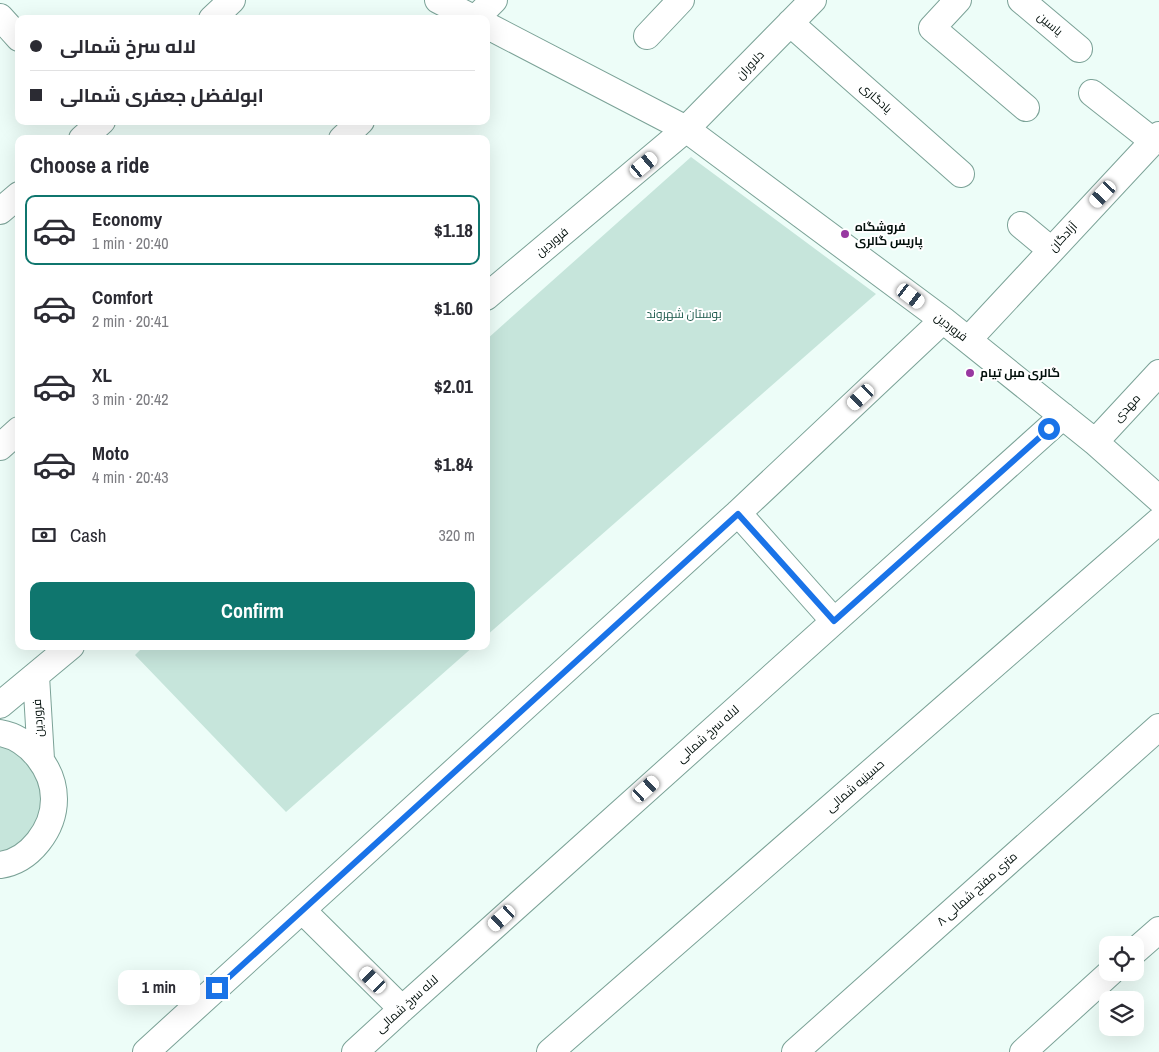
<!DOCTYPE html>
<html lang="en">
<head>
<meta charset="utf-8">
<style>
	:root { --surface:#fff; --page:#f2f2f3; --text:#2b2b33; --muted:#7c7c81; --line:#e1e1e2; --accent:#0f766e }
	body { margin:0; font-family:"Archivo Narrow",Cairo,sans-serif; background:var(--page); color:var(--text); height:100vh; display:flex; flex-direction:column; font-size:19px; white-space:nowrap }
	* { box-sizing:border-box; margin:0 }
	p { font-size:16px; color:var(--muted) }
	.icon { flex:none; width:28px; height:28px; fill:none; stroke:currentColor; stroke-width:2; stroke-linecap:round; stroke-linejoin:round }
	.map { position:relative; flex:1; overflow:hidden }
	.side { position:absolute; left:15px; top:135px; width:475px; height:515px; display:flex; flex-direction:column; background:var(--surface); border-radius:10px; box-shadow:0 5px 20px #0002 }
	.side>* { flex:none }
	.banner { position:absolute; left:15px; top:15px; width:475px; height:110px; border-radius:10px; box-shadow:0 5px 20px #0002; display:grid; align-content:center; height:110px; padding:0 15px; background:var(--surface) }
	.controls { position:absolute; left:1099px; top:936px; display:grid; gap:10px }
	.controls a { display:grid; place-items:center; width:45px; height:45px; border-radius:10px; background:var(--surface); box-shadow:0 5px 20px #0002; font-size:25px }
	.end { position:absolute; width:22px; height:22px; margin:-11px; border:6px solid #1a73e8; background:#fff; box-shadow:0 0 0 2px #fff }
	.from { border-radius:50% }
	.bubble { position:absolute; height:35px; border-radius:10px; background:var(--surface); box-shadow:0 5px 20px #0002; font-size:16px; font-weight:700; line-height:35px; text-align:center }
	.car { position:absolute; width:15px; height:30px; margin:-15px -8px; border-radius:6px; box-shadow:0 0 4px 1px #0007; background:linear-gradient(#fff 24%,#345 0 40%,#fff 0 76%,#345 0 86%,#fff 0) }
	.banner b { display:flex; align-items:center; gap:18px; height:48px; font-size:19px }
	.banner b+b { border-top:1px solid var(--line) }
	.banner i { width:12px; height:12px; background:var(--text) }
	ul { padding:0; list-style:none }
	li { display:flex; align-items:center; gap:15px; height:70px; margin:0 10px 8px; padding:0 5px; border:2px solid transparent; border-radius:10px }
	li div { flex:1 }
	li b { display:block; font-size:19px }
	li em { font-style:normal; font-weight:700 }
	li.on { border-color:var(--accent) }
	li>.icon { width:45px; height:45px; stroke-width:1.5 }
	h2 { padding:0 15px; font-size:22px; line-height:60px }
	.pay { display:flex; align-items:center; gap:12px; height:55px; padding:0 15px; font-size:19px }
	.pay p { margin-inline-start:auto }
	.primary-button { display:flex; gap:10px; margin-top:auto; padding:10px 15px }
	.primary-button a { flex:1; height:58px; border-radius:10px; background:var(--accent); color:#fff; font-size:20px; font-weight:700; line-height:58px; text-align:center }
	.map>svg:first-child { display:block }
	.green { fill:#c6e5db }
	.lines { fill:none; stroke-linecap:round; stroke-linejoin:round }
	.minor-casing { stroke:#7ba297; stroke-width:28 }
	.minor { stroke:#fff; stroke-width:26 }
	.route { stroke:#1a73e8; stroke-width:6 }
	.poi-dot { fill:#9838a1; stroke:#fff; stroke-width:2 }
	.labels { text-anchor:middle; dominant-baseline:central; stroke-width:4; stroke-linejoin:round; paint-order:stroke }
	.street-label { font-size:12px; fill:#020f0b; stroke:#fff }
	.poi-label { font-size:12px; font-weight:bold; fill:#020f0b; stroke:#fff; text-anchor:start }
	.park-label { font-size:12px; fill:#1f5b4d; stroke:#fff }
</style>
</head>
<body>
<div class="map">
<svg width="1159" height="1052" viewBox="0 0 1159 1052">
	<rect width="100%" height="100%" fill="#edfdf8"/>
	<path class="green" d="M691 157 876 294 486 636V340Z
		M144 646H474L286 812 135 655Z
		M0 739 7 741 45 780 37 834 0 857Z"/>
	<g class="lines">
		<g class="minor-casing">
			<path id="minor" d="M438 0 475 19
				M958 0 932 28 1026 108
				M1021 0 1079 49
				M0 17 19 38
				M212 19 232 0
				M475 19 494 0
				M790 23 961 174
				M486 25 686 129 943 320 1095 442 1159 499
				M647 36 681 0
				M1092 93 1153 141
				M82 139 102 121
				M342 139 361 121
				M0 211 19 195
				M1021 225 1051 250
				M486 297 686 129 813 0
				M968 340 1159 135
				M1095 442 1159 373
				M0 447 19 430
				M738 513 834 621
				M36 676 41 759
				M0 705 71 646
				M0 733C30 738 54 770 54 799 54 829 30 861 0 865
				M302 910 402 1009
				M1135 951 1159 930
				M146 1052 738 513 943 320
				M355 1052 402 1009 1063 416
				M550 1052 1159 521
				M795 1052 1159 727
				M1023 1052 1111 972"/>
		</g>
		<use href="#minor" class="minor"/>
	</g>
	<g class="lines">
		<path class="route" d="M217 988 738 514 834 621 1049 429"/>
	</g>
	<g class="poi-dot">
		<circle cx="845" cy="234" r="5"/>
		<circle cx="970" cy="373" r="5"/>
	</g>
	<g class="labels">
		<g class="street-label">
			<text transform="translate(1050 24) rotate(40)">یاسین</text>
			<text transform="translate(750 65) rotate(-46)">دلاوران</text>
			<text transform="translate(876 98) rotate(42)">یادگاری</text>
			<text transform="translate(1063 237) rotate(-47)">آزادگان</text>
			<text transform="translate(552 242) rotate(-40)">فروردین</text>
			<text transform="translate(951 327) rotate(38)">فروردین</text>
			<text transform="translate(1127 408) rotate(-47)">مهدی</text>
			<text transform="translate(38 718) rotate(-94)">فروردین</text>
			<text transform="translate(708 734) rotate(-42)">لاله سرخ شمالی</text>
			<text transform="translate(855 786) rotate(-41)">حسینیه شمالی</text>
			<text transform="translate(977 889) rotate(-42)">۸ متری مفتح شمالی</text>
			<text transform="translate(407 1004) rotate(-42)">لاله سرخ شمالی</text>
		</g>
		<g class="poi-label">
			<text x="855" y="227">فروشگاه<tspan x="855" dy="14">پاریس گالری</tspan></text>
			<text x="980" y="373">گالری مبل تیام</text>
		</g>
		<g class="park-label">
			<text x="684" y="314">بوستان شهروند</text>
		</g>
	</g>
</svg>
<div class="controls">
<a><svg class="icon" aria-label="locate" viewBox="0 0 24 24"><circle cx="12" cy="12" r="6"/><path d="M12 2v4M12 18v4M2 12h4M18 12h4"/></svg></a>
<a><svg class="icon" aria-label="layers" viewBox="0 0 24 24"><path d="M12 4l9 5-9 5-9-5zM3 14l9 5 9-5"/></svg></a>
</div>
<i class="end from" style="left:1049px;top:429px"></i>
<i class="end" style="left:217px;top:988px"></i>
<div class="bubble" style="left:118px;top:970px;width:82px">1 min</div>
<i class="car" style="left:644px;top:165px;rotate:50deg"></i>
<i class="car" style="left:1103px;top:194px;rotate:223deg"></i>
<i class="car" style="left:911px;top:296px;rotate:127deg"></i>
<i class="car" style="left:861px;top:397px;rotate:227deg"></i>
<i class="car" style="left:646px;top:789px;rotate:48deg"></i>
<i class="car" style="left:502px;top:918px;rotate:228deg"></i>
<i class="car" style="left:373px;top:980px;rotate:315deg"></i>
<div class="banner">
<b><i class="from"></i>لاله سرخ شمالی</b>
<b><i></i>ابولفضل جعفری شمالی</b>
</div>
<section class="side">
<h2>Choose a ride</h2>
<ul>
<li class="on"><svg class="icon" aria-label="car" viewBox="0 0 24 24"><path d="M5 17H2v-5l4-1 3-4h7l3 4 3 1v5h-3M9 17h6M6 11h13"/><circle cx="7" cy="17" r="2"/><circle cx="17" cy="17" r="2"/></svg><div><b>Economy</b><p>1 min · 20:40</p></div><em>$1.18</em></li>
<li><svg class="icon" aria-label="car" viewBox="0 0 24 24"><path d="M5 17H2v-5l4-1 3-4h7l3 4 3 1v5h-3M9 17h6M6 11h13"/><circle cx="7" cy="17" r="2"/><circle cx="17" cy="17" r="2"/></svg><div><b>Comfort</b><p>2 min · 20:41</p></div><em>$1.60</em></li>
<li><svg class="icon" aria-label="car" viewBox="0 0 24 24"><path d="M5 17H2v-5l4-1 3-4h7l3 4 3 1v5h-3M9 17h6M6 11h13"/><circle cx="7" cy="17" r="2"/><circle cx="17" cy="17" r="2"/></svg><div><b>XL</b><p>3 min · 20:42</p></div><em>$2.01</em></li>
<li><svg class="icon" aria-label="car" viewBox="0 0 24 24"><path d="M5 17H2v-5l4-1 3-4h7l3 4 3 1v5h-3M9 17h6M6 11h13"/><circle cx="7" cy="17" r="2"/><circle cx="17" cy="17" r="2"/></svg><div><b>Moto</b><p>4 min · 20:43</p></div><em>$1.84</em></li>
</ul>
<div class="pay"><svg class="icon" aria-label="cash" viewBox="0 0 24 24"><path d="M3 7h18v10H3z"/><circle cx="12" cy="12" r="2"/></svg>Cash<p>320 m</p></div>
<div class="primary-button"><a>Confirm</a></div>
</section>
</div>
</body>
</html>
